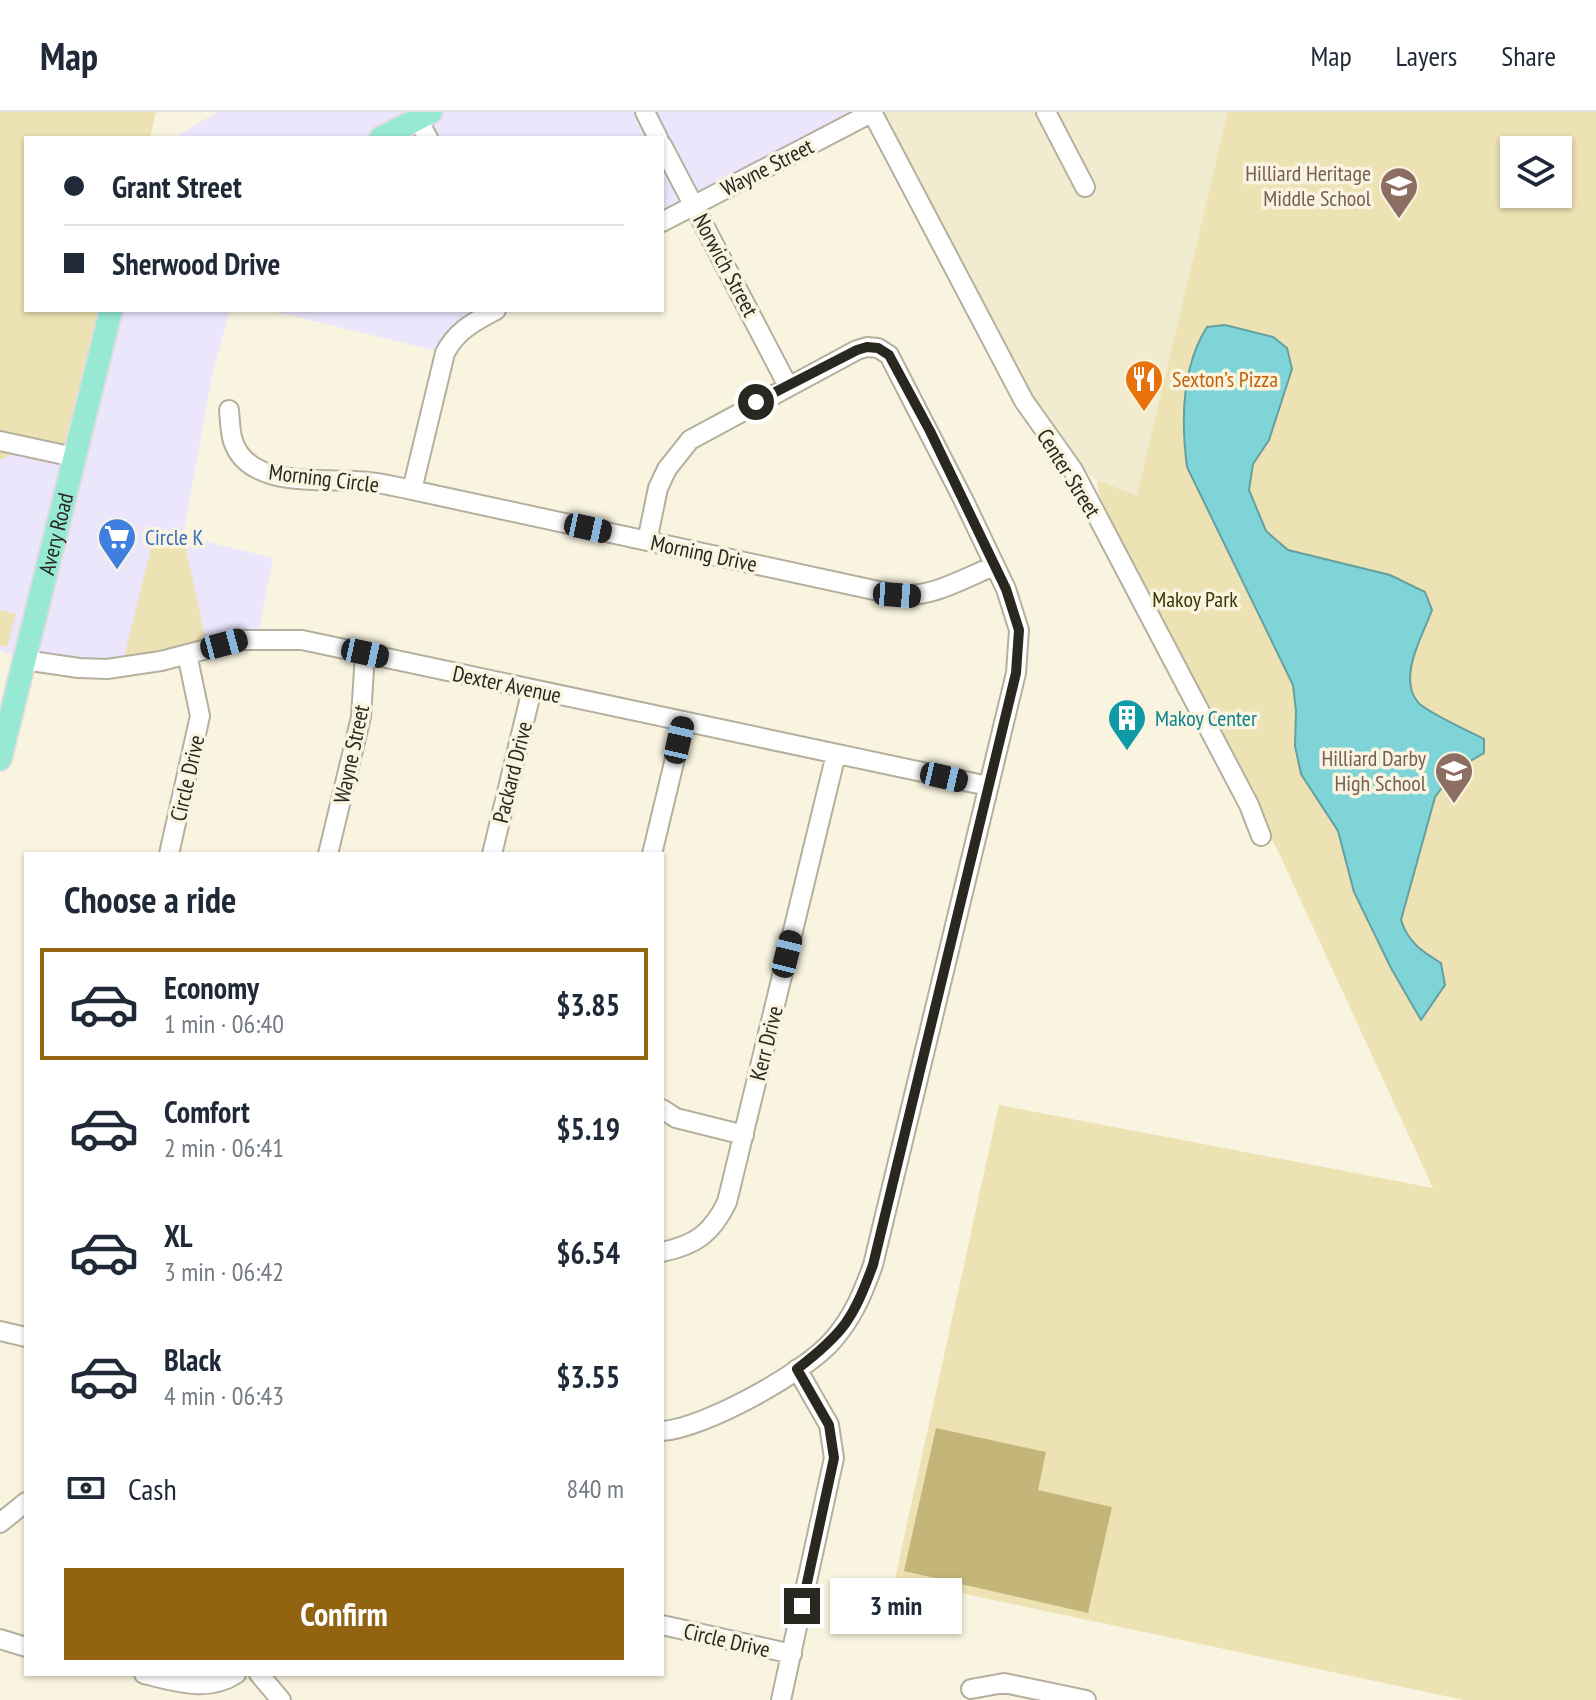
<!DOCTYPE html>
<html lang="en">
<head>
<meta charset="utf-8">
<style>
	:root { --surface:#fff; --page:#f6f6f7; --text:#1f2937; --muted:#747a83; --line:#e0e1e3; --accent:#926311 }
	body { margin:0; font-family:"PT Sans Narrow",sans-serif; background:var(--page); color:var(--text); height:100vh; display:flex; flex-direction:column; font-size:30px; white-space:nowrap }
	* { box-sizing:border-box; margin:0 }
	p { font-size:26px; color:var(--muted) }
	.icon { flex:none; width:44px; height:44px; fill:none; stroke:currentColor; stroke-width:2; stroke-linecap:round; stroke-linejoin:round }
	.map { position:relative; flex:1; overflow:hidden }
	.panel { position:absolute; left:24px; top:740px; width:640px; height:824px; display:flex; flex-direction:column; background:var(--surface); border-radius:0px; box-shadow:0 2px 6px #0004 }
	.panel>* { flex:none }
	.hud { position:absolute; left:24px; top:24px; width:640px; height:176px; border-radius:0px; box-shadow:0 2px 6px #0004; display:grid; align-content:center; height:176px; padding:0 40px; background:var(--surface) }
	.controls { position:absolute; left:1500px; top:24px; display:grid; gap:16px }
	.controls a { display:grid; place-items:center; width:72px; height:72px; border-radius:0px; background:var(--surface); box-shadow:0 2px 6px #0004; font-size:40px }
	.end { position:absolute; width:36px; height:36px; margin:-18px; border:10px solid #292820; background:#fff; box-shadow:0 0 0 4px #fff }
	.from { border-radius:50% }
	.bubble { position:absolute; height:56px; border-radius:0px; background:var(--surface); box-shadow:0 2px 6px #0004; font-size:26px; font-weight:600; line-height:56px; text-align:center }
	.car { position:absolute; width:24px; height:48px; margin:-24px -12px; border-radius:10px; box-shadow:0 0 6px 2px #0007; background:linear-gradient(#222 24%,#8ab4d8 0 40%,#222 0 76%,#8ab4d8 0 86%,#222 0) }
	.hud b { display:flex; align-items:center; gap:28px; height:76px; font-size:30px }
	.hud b+b { border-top:2px solid var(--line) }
	.hud i { width:20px; height:20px; background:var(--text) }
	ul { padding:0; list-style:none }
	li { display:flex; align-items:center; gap:24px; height:112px; margin:0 16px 12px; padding:0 24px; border:4px solid transparent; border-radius:0px }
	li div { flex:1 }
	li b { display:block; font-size:30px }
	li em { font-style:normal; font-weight:600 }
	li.selected { border-color:var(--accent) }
	li>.icon { width:72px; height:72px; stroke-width:1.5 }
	h2 { padding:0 40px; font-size:36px; line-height:96px }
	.pay { display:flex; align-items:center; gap:20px; height:88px; padding:0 40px; font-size:30px }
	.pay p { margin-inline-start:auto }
	.primary-button { display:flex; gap:16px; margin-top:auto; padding:16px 40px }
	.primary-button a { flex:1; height:92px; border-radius:0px; background:var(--accent); color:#fff; font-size:32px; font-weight:600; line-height:92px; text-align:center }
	header { display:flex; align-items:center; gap:48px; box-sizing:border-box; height:112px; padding:0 40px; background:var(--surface); border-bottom:2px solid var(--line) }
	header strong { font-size:38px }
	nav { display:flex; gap:44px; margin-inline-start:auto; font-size:28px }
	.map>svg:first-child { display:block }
	.commercial { fill:#ebe6fc }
	.built { fill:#f1ebcf; fill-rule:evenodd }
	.green { fill:#ece2b3; fill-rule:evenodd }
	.forest { fill:#c4b678 }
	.water { fill:#7fd4d7; stroke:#65a0a0; stroke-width:2 }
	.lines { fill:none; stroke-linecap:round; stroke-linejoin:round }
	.minor-casing { stroke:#b4b09d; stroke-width:22 }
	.major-casing { stroke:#dddddb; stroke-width:26 }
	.minor { stroke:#fff; stroke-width:18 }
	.major { stroke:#97e9d4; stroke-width:22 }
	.route { stroke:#292820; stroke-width:10 }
	.labels { text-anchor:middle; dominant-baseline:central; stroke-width:7; stroke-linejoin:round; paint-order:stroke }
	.street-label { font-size:22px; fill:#292820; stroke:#f9f4e0 }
	.education-label { font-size:22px; fill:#785e54; stroke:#f9f4e0; text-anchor:end }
	.food-label { font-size:22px; fill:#c56008; stroke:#f9f4e0; text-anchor:start }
	.shop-label { font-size:22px; fill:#366cbe; stroke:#f9f4e0; text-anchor:start }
	.park-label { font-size:22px; fill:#3f3500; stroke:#f9f4e0 }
	.culture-label { font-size:22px; fill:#0d838f; stroke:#f9f4e0; text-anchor:start }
</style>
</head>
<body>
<header>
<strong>Map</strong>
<nav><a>Map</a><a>Layers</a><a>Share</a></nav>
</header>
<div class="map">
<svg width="1596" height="1588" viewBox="0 0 1596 1588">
	<rect width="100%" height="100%" fill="#f9f4e0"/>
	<path class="commercial" d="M217 0H873L662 110V26H174Z
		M29 198H230L213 259 183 424 273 446 257 528 161 549 24 548 0 538V329Z
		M269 198H496L445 241Z"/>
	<path class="built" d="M873 0H1596V1271L1137 385 1097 368 1065 346ZM1514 38H1558V82H1514Z"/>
	<path class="green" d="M0 0H156L150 26H26V198H111L74 345 27 335 0 348Z
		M1228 0H1596V1588H1464L895 1467 999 993 1433 1076 1279 741 1103 404 1097 368 1137 384ZM1514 38H1558V82H1514Z
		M155 420 183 424 206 529 124 546Z
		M0 498 16 502 7 535 0 533Z"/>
	<path class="forest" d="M936 1316 1046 1340 1038 1378 1112 1395 1088 1501 904 1459Z"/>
	<path class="water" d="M1225 213 1273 225 1287 236 1292 257 1269 328 1253 352 1249 378 1266 419 1288 438 1390 463 1425 480 1432 498C1423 523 1398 564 1417 589 1423 599 1471 620 1484 627V641L1455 658 1435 685 1401 808C1408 830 1421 839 1441 851L1445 873 1421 908 1391 856 1354 780 1338 719 1301 662 1295 634 1296 599 1293 573 1187 355C1181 309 1181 256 1207 215Z"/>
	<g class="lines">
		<g class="minor-casing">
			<path id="minor" d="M414 0 428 26
				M645 0 658 26
				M872 0 1024 289 1073 358 1249 693 1261 724
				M1046 0 1085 75
				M662 33 788 274
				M662 110 873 0
				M229 298C230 308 230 320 233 329 249 379 328 365 368 370 383 371 397 375 412 378L897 483C932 486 962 467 994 454
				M0 329 74 345
				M412 378 445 241C457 218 474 210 496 198
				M647 429 658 376 667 357 690 328 857 238 867 235 878 236 889 243 963 387 1006 477 1019 518 1016 561 873 1153C863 1181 853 1205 833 1228 806 1260 703 1317 662 1319
				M24 548 79 556 107 557 161 549 242 528H302L988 674
				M169 742 200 604 187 542
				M328 742 361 605 365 541
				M492 742 532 577
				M652 742 684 609
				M662 997 676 1006 744 1023
				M662 1140C696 1133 712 1121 727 1090L836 642
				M0 1219 26 1225
				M0 1411 26 1390
				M662 1513 792 1542
				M0 1527 26 1535
				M144 1562C174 1569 208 1581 236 1562
				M259 1562 281 1588
				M971 1577 1004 1571 1086 1588
				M781 1588 834 1346 829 1313 797 1257"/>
		</g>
		<g class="major-casing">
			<g id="major">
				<path d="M381 26 431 0"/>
				<path id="s1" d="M0 647 111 198"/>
			</g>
		</g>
		<use href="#minor" class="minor"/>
		<use href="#major" class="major"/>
	</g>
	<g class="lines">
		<path class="route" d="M756 290 857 238 867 235 878 236 889 243 930 319 1006 477 1019 518 1016 561 873 1153C853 1207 844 1221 797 1257L829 1313 834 1346 802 1494"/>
	</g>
	<defs>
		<g id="school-pin" transform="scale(2)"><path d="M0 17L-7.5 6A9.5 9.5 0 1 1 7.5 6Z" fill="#8d6e63" stroke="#f9f4e0"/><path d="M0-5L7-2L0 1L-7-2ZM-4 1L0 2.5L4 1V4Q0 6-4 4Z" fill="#fff"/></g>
		<g id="restaurant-pin" transform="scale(2)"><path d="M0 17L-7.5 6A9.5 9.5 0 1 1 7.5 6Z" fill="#e8710a" stroke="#f9f4e0"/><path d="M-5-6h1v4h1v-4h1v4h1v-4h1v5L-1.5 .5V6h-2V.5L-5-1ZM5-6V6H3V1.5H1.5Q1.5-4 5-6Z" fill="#fff"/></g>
		<g id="supermarket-pin" transform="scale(2)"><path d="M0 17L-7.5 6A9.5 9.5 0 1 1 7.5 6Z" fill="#3f7fe0" stroke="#f9f4e0"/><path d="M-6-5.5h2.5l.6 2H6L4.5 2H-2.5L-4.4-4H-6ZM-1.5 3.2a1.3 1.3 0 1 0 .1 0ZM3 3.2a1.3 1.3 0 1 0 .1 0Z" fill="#fff"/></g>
		<g id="building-pin" transform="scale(2)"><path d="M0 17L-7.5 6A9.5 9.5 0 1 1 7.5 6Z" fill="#0f9aa8" stroke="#f9f4e0"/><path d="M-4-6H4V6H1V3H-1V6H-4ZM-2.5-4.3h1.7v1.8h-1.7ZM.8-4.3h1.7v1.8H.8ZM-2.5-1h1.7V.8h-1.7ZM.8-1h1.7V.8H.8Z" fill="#fff"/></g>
	</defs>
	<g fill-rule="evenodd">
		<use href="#school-pin" x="1399" y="74"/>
		<use href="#restaurant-pin" x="1144" y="267"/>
		<use href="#supermarket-pin" x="117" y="425"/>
		<use href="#building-pin" x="1127" y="606"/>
		<use href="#school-pin" x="1454" y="659"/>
	</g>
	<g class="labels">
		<g class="street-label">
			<text transform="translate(767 55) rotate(-27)">Wayne Street</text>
			<text transform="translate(726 153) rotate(62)">Norwich Street</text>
			<text transform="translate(1069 361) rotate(58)">Center Street</text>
			<text transform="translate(324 366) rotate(7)">Morning Circle</text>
			<text stroke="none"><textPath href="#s1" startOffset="232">Avery Road</textPath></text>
			<text transform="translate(704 441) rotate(12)">Morning Drive</text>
			<text transform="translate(507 572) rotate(12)">Dexter Avenue</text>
			<text transform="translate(351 642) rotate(-78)">Wayne Street</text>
			<text transform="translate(512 660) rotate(-76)">Packard Drive</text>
			<text transform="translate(187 666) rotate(-77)">Circle Drive</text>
			<text transform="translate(766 931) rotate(-76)">Kerr Drive</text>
			<text transform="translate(727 1528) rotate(13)">Circle Drive</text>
		</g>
		<g class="education-label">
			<text x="1371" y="61">Hilliard Heritage<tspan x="1371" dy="25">Middle School</tspan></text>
			<text x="1426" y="646">Hilliard Darby<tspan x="1426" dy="25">High School</tspan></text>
		</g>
		<g class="food-label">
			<text x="1172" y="267">Sexton’s Pizza</text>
		</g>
		<g class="shop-label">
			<text x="145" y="425">Circle K</text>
		</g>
		<g class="park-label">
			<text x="1195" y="487">Makoy Park</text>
		</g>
		<g class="culture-label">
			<text x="1155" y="606">Makoy Center</text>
		</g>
	</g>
</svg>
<div class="controls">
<a><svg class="icon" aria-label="layers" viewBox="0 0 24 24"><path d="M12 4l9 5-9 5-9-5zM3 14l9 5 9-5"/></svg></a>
</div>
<i class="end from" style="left:756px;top:290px"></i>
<i class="end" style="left:802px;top:1494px"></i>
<div class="bubble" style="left:830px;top:1466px;width:132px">3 min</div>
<i class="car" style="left:588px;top:416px;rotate:102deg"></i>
<i class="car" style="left:897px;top:483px;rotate:94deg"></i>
<i class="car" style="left:224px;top:532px;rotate:75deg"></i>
<i class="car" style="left:365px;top:541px;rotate:102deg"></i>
<i class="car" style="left:679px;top:628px;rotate:13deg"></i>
<i class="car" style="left:944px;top:665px;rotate:103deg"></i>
<i class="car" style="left:787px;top:842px;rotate:14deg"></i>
<div class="hud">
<b><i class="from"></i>Grant Street</b>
<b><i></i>Sherwood Drive</b>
</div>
<section class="panel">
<h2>Choose a ride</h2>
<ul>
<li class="selected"><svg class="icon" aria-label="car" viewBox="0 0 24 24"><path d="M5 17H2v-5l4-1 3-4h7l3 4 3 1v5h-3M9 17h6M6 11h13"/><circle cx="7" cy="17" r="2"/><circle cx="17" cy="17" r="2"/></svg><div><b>Economy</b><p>1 min · 06:40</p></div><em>$3.85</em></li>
<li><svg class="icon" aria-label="car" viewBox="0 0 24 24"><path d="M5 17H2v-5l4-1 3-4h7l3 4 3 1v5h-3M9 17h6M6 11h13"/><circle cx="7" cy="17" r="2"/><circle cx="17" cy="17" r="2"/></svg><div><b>Comfort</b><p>2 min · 06:41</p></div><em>$5.19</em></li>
<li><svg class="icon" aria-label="car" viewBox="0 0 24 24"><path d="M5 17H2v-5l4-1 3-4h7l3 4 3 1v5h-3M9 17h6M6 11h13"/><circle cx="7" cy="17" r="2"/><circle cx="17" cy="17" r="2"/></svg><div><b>XL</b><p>3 min · 06:42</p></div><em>$6.54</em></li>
<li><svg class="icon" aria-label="car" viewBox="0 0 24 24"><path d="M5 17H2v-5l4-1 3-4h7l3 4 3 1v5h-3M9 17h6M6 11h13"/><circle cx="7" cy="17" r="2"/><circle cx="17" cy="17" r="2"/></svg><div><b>Black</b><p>4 min · 06:43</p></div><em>$3.55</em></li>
</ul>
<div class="pay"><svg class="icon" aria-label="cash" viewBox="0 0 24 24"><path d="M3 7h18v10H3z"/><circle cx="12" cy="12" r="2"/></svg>Cash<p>840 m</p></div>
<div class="primary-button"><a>Confirm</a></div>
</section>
</div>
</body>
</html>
